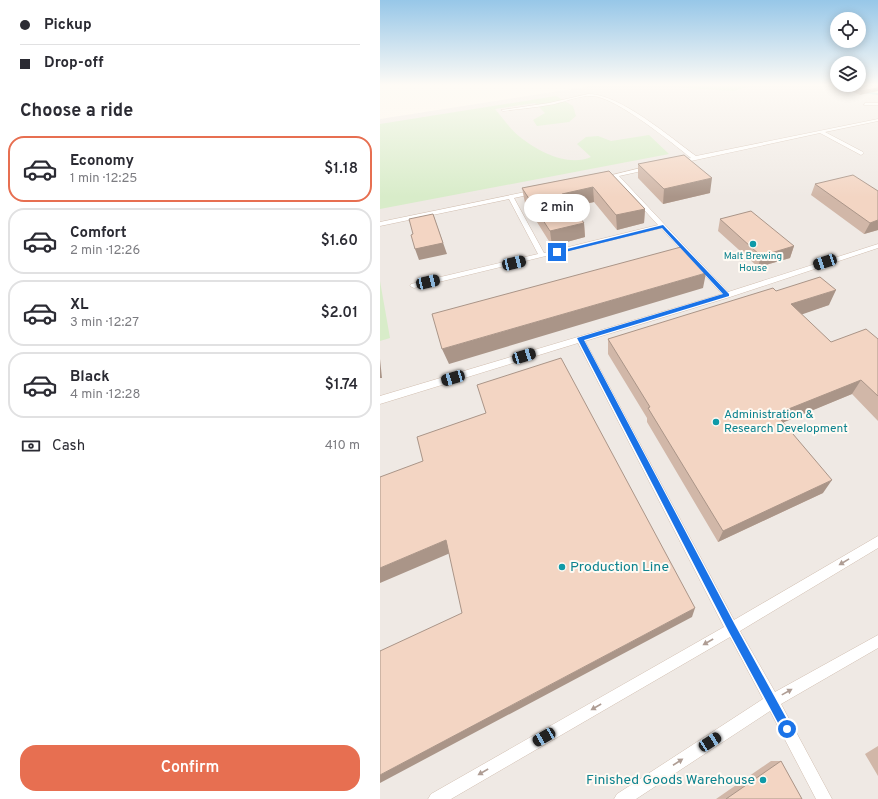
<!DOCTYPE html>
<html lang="en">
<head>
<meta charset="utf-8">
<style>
	:root { --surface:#fff; --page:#f2f2f3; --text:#2b2b33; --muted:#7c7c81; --line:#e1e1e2; --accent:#e76f51 }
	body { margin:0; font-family:Overpass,sans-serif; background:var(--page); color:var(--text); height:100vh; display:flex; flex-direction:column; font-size:15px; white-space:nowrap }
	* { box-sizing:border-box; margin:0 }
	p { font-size:13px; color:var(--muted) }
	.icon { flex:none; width:22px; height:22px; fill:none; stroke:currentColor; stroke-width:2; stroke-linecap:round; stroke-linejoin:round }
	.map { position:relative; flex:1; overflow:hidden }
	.side { display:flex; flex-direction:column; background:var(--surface); width:380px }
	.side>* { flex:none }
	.banner { display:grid; align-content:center; height:88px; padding:0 20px; background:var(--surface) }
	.tools { position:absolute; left:450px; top:12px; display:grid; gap:8px }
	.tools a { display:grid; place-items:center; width:36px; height:36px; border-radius:50%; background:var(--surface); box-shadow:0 2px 10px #0003; font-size:20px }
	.end { position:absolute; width:18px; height:18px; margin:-9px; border:5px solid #1a73e8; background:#fff; box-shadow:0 0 0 2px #fff }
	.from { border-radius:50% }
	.bubble { position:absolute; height:28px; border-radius:14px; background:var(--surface); box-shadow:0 2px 10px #0003; font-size:13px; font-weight:600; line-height:28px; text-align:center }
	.car { position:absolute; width:12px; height:24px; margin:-12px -6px; border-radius:5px; box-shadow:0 0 3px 1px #0007; background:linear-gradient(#222 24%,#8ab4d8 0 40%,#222 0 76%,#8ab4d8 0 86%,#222 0) }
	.banner b { display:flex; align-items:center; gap:14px; height:38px; font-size:15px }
	.banner b+b { border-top:1px solid var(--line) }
	.banner i { width:10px; height:10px; background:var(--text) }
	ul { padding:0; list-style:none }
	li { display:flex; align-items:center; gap:12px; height:66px; margin:0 8px 6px; padding:0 12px; border:2px solid var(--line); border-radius:16px }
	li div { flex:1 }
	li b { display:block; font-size:15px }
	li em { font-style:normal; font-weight:600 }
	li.current { border-color:var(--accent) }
	li>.icon { width:36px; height:36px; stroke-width:1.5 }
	h2 { padding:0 20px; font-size:18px; line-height:48px }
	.pay { display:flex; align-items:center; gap:10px; height:44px; padding:0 20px; font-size:15px }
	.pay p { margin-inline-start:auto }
	.action { display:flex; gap:8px; margin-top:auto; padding:8px 20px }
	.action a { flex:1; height:46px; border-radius:16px; background:var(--accent); color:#fff; font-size:16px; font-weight:600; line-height:46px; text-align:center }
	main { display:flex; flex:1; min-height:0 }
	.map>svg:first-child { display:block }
	.industrial { fill:#efe9e4 }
	.green { fill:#d8ecc9 }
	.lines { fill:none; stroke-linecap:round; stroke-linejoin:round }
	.stream { stroke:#a5d3da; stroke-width:2 }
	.lane-casing { stroke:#d1beb0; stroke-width:1 }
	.lane { fill:#fff; fill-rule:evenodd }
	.wall { fill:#d1b7a8 }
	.shaded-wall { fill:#aa9588 }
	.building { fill:#f3d5c3; stroke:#aa9588 }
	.oneway { fill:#af9d94 }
	.route { fill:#1a73e8 }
	.culture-dot { fill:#0f9aa8; stroke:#fffaf3; stroke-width:1.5 }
	.labels { text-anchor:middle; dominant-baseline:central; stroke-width:4; stroke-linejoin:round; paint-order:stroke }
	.far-culture-label { font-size:10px; fill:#0d838f; stroke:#fffaf3 }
	.culture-label { font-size:12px; fill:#0d838f; stroke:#fffaf3; text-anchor:start }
	.near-culture-label { font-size:14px; fill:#0d838f; stroke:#fffaf3; text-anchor:start }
</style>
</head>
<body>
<main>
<section class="side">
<div class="banner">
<b><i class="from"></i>Pickup</b>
<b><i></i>Drop-off</b>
</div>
<h2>Choose a ride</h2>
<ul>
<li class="current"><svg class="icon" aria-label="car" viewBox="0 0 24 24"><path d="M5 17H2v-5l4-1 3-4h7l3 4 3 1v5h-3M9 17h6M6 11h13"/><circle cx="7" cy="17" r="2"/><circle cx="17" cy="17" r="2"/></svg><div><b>Economy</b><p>1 min · 12:25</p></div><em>$1.18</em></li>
<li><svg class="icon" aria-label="car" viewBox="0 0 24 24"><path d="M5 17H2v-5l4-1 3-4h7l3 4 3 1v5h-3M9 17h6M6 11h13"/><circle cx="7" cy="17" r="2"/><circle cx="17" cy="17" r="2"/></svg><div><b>Comfort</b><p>2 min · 12:26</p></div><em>$1.60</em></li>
<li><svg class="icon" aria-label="car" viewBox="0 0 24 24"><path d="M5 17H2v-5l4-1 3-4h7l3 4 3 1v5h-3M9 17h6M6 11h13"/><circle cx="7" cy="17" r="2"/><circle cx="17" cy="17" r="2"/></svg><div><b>XL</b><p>3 min · 12:27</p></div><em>$2.01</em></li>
<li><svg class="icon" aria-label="car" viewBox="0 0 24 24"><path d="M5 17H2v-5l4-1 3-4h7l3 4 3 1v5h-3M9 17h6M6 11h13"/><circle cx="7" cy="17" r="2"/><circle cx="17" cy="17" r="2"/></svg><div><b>Black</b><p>4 min · 12:28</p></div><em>$1.74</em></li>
</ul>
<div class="pay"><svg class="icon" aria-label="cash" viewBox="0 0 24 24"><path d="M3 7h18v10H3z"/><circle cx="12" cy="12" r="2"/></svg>Cash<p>410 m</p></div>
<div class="action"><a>Confirm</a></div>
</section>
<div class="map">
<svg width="498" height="799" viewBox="0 0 498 799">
	<rect width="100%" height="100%" fill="#fdf6ec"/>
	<path class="industrial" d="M217 85H467L498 93V799H0V119Z"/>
	<path class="green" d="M290 85H372L354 91 306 88Z
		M176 96 193 106 196 116 189 122 157 126 153 120 165 113 155 103 115 109C123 118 130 129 140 137 159 152 188 167 211 157L197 144 206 137 218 136 231 141 269 135 289 154 0 209V124Z
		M0 281 10 338 0 341Z"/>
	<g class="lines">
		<path class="stream" d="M483 92 498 94"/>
		<g class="lane-casing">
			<path id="lane" d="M208 94C239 93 291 138 316 156L498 119V121L445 132 483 152 484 153 481 155 440 133 297 164 294 162 295 161 311 158C291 142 237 98 213 96 198 95 183 103 169 105 153 108 138 109 123 111L121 110 169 103Z
				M485 103H498V105H484Z
				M269 166 271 167V169L239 176 348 292 498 244V248L350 297 205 341 354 620 498 536V548L360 631 395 692 498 635V648L401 704 452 799H436L390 711 256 799H234L237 794 383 699 350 637 71 799H48L51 794 344 627 198 343 0 404V396L342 294 281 228 34 288 30 286 31 284 158 254 129 199 0 226V222L155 190 157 191V193L134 198 164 253 278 225 234 177 223 180 220 178Z"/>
		</g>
		<use href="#lane" class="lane"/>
	</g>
	<path class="wall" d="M459 85H478L476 87 480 89 487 85 480 95Z
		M258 164 330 193 283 204 258 178Z
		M229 171 265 209 264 223 237 230 214 202 192 207 204 223 205 237 172 246 145 203 142 188Z
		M435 184 498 191V230L484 234 431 195Z
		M340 219 414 246 410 258 378 267 338 231Z
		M396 291 449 305 421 314 451 342 498 339V421L472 394 403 422 443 493 338 542 267 422V418L228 354V339Z
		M498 746V776L485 754Z
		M391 761H401L422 799H336Z"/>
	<path class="shaded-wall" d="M498 88V91L480 95 481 91Z
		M332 178 330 193 283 204 284 189Z
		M213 187 214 202 184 208 182 194Z
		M265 209 264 223 237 230 236 215Z
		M53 214 67 254 39 260 35 249Z
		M498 220V230L484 234 490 223Z
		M204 223 205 237 172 246 170 231Z
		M414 246 410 258 378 267 381 256Z
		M326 273 323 288 69 364 62 349Z
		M456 290 449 305 406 320 411 304Z
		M0 359 2 378H0Z
		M481 380 472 394 390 428 396 414Z
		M452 480 443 493 338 542 343 531Z
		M66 540 75 551 0 583V568Z
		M315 608 312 617 0 783V775Z"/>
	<path class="building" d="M468 85H474V86L480 89 487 85H498V88L481 91Z
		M304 155 332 178 284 189 258 164Z
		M229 171 265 209 236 215 213 187 182 194 204 223 170 231 142 188Z
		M473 175 498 191V220L490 223 435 184Z
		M371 211 414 246 381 256 340 219Z
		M53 214 63 243 35 249 31 235 33 234 29 219Z
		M301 247 326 273 62 349 52 314Z
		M440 277 456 290 411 304 451 342 486 329 498 339V396L481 380 396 414 452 480 343 531 268 408 270 407 228 339 393 288 396 291Z
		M181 358 315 608 0 775V651L82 613 66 540 0 568V477L43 461 37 437 106 413 97 385Z
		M401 761 422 799H346Z"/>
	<defs><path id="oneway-solid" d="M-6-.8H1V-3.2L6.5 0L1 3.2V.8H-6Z"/></defs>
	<g class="oneway">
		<use href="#oneway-solid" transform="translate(464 562) rotate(149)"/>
		<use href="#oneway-solid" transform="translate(328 642) rotate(150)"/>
		<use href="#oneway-solid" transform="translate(407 692) rotate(-29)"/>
		<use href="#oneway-solid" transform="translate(216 707) rotate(150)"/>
		<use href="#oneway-solid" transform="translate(298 762) rotate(-33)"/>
		<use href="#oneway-solid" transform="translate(103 772) rotate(150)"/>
	</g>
	<linearGradient id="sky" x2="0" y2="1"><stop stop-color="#97c7e8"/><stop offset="0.43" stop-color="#fefbf6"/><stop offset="1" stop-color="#fefbf6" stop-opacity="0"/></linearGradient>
	<rect width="498" height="197" fill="url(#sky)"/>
	<path class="route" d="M283 225 349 294V296L204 340 355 625 410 725 412 729 410 732 407 734 403 732 349 632 197 338 343 294 282 228 177 254 175 252Z"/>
	<g class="culture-dot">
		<circle cx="373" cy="244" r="4"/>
		<circle cx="336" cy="422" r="4"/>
		<circle cx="182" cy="567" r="4"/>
		<circle cx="383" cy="780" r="4"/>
	</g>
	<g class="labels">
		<g class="far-culture-label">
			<text x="373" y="256">Malt Brewing<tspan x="373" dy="12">House</tspan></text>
		</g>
		<g class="culture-label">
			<text x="344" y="415">Administration &amp;<tspan x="344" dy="14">Research Development</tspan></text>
		</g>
		<g class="near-culture-label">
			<text x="190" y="567">Production Line</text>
			<text x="375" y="780" text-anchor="end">Finished Goods Warehouse</text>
		</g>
	</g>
</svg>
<div class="tools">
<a><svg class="icon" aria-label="locate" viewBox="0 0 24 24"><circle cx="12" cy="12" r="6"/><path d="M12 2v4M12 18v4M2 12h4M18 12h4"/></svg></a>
<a><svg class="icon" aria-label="layers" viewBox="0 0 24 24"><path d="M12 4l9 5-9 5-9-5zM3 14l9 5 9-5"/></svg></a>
</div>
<i class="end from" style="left:407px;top:729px"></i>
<i class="end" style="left:177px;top:252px"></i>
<div class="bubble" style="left:144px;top:194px;width:66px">2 min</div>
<i class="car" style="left:445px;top:262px;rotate:252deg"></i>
<i class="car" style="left:134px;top:263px;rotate:77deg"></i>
<i class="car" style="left:48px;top:282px;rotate:77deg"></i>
<i class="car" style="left:144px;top:356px;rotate:73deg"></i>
<i class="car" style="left:73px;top:378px;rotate:254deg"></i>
<i class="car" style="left:164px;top:737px;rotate:240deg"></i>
<i class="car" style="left:330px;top:742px;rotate:57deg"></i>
</div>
</main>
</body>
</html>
